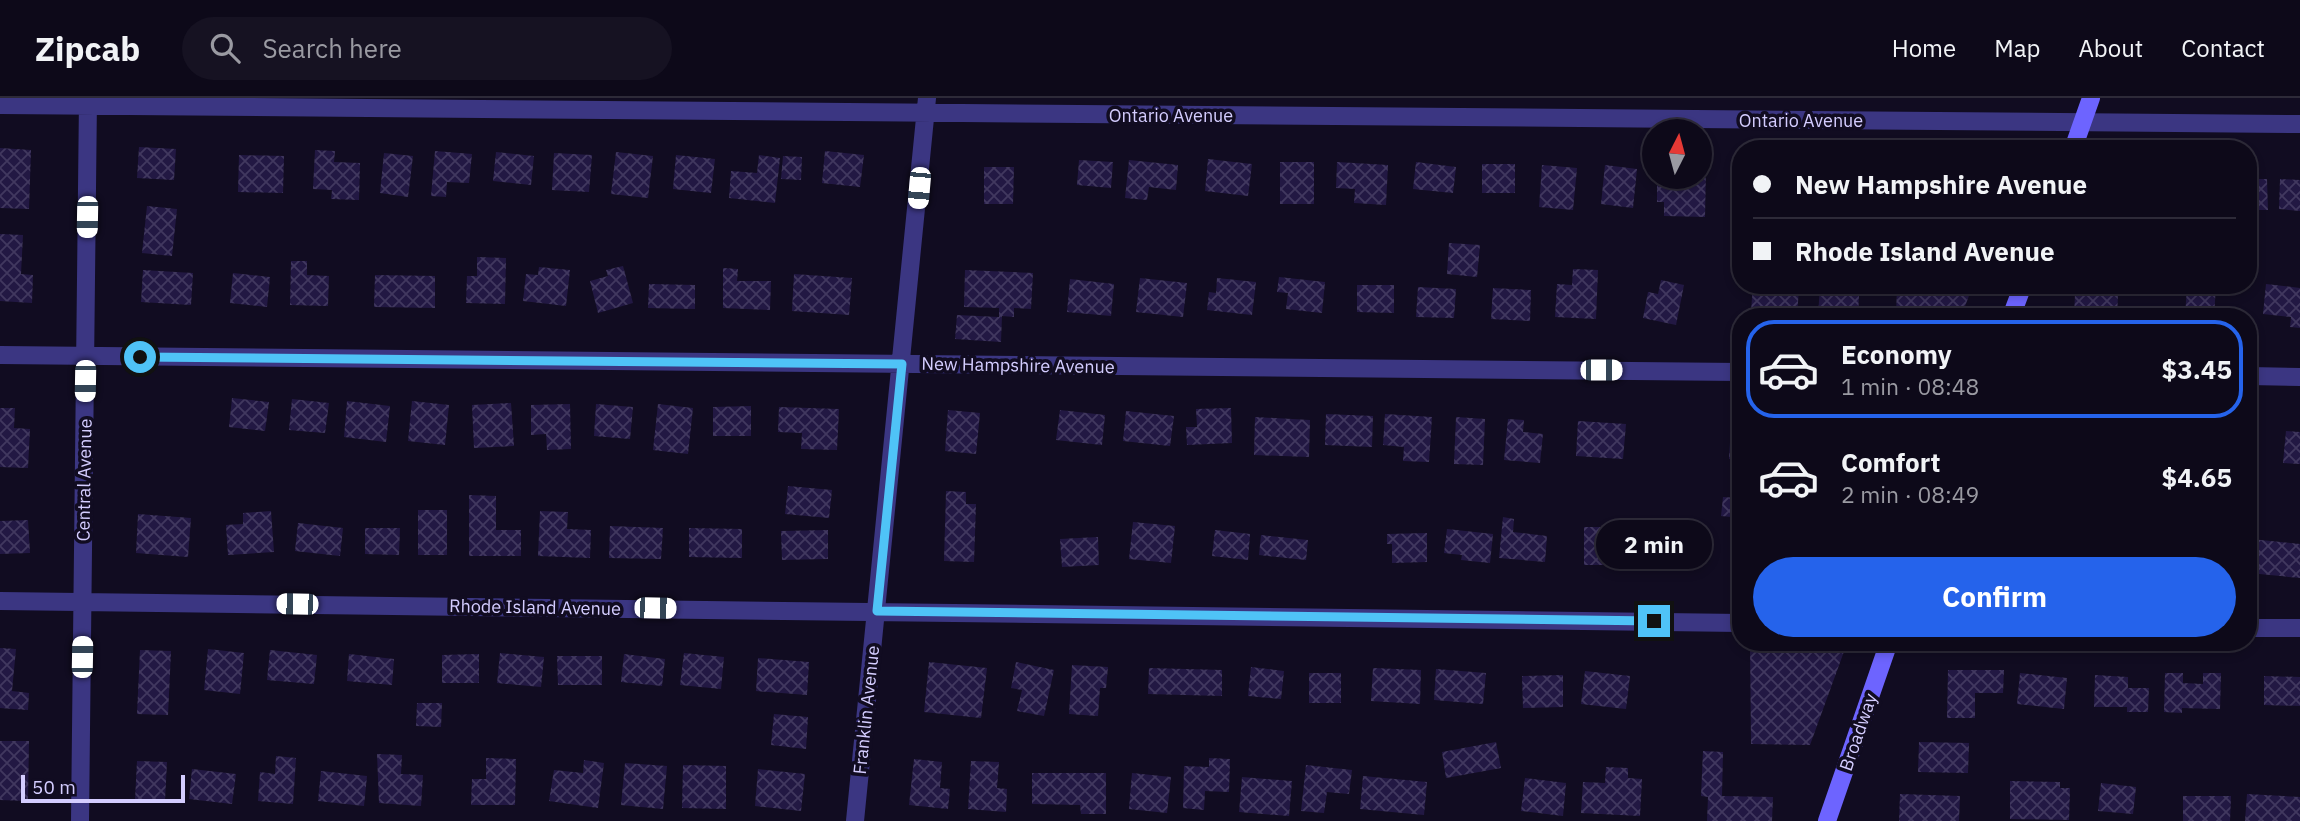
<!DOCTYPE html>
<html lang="en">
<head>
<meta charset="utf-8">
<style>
	:root { --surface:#0d0919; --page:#161222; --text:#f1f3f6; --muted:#9a9aa2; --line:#2d2a38; --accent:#2563eb }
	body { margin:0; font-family:"IBM Plex Sans",sans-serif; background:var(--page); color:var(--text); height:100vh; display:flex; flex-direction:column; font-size:26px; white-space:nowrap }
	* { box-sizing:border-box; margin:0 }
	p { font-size:23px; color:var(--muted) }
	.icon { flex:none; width:38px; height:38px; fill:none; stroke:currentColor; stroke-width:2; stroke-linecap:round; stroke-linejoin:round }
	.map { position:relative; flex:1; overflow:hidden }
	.side { position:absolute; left:1732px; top:210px; width:525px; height:343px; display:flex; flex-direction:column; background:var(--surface); border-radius:28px; box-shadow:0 4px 10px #0003,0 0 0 2px var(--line) }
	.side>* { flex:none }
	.top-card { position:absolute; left:1732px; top:42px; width:525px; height:154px; border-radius:28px; box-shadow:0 4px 10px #0003,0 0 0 2px var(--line); display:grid; align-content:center; height:154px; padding:0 21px; background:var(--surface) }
	.needle { width:46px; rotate:6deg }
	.controls { position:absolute; left:1642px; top:21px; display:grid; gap:14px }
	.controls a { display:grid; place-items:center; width:70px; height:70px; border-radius:50%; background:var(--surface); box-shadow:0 4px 10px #0003,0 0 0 2px var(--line); font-size:35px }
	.scale { position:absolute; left:21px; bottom:18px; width:164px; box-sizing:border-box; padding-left:7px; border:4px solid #d4cdff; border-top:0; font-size:19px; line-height:24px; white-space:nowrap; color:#d4cdff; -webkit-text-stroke:5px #110c21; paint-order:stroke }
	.end { position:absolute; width:32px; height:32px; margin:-16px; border:9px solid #4fc3f7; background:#111; box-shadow:0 0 0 4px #111 }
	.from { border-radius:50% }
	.bubble { position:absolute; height:49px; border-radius:24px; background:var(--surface); box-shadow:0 4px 10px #0003,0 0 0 2px var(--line); font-size:23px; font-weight:700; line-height:49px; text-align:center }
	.car { position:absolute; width:21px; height:42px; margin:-21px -10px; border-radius:9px; box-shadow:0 0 5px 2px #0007; background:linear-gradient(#fff 24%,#345 0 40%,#fff 0 76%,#345 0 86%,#fff 0) }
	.top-card b { display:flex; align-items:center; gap:24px; height:66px; font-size:26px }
	.top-card b+b { border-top:2px solid var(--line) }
	.top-card i { width:18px; height:18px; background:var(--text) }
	ul { padding:12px 0 0; list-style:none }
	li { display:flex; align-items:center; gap:21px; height:98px; margin:0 14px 10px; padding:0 7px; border:4px solid transparent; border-radius:28px }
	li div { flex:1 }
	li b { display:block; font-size:26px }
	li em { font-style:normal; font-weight:700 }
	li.on { border-color:var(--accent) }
	li>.icon { width:63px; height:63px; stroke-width:1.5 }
	.action { display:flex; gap:14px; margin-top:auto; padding:14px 21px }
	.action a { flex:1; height:80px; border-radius:42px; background:var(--accent); color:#fff; font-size:28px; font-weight:700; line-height:80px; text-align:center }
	header { display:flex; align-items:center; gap:42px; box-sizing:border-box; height:98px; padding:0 35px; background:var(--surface); border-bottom:2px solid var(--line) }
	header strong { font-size:33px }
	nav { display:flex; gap:38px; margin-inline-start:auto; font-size:24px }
	.search { width:490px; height:63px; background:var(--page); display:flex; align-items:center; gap:18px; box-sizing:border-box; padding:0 24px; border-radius:38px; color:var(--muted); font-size:26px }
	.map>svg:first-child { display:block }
	.building { fill:url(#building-cross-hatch) }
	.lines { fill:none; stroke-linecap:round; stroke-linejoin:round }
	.minor { stroke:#3b3682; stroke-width:18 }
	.secondary { stroke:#6d64ff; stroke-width:18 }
	.route { stroke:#4fc3f7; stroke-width:9 }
	.labels { text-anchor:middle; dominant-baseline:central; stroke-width:7; stroke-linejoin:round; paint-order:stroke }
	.street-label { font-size:18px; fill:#d4cdff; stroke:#110c21 }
</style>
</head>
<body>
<header>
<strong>Zipcab</strong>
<div class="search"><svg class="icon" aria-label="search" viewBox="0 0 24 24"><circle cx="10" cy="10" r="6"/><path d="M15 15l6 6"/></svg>Search here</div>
<nav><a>Home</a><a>Map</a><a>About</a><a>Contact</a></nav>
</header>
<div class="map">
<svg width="2300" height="723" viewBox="0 0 2300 723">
	<defs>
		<pattern id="building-cross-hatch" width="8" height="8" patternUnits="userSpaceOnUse" patternTransform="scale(1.75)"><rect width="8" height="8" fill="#221843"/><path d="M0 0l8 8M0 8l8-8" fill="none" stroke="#41385f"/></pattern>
	</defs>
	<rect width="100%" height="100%" fill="#110c21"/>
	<path class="building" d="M139 49 176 51 174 82 137 80Z
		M0 50 31 52 29 111 0 110Z
		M315 52 335 53 334 64 360 65 359 102 331 101 332 92 313 91Z
		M435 53 472 56 469 85 447 84 446 99 431 98Z
		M825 53 864 57 860 89 822 85Z
		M496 54 534 58 531 87 493 83Z
		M616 54 653 58 648 100 611 96Z
		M384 55 413 58 408 99 380 95Z
		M554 55 592 57 589 94 552 92Z
		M239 57 284 58 283 95 238 94Z
		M676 57 715 61 711 95 673 91Z
		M759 57 780 60 775 105 729 100 731 73 757 75Z
		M783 58 802 59 801 82 781 81Z
		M1208 61 1252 66 1248 98 1205 93Z
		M1079 62 1113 64 1111 90 1077 87Z
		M1129 62 1178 67 1176 92 1149 89 1147 102 1125 100Z
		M1280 64H1314V106H1280Z
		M1337 64 1388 67 1386 107 1354 105 1355 91 1336 90Z
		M1416 64 1456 69 1453 95 1413 91Z
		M1482 66H1515V95H1482Z
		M1542 67 1577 70 1573 112 1539 109Z
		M1605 67 1637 71 1633 110 1601 106Z
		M984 69H1014L1013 106H984Z
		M1699 71H1706L1705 119 1664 118V104H1657V79H1699Z
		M2249 81H2267L2268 112H2249Z
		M2280 81 2300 82V113L2279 111Z
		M147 108 177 111 172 158 142 155Z
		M0 136 23 137 21 176 33 177 32 205 0 203Z
		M1449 145 1480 147 1477 179 1447 176Z
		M477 159 506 160 505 206 466 205 467 178H477Z
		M291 163H307V177L329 178 328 208 290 207Z
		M623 168 633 205 598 215 590 183 608 178 606 172Z
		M539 169 570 172 566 208 523 203 526 176 538 177Z
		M723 170 738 171 737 183H771L770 212 723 210Z
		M1573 171 1598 172 1596 221 1555 219 1557 186 1572 187Z
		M143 172 193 175 191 207 141 204Z
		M965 172 1033 175 1031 211 1014 210V219L1002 218 1001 244 955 241 957 217 999 219V210L964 209Z
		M233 175 270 179 267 209 230 205Z
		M794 176 852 180 849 217 792 213Z
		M375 177 435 178V210L374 209Z
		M1279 179 1325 184 1322 215 1286 211 1288 195 1277 194Z
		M1140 180 1187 185 1183 219 1136 214Z
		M1217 180 1256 184 1252 217 1207 212 1209 194 1216 195Z
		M1070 181 1114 186 1111 218 1067 214Z
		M1661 182 1684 187 1676 227 1643 220 1648 194 1658 196Z
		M649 186 695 187V211L648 210Z
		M2266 186 2300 190V230L2290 229 2291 219 2263 216Z
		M1357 187H1394V215L1357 214Z
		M1753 187 1799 191 1797 218 1751 213Z
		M1820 187H1842V197L1859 198 1858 219H1818Z
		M1897 187H1973L1961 219H1896Z
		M2187 187H2216L2214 219H2185Z
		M1418 189 1456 191 1454 220 1416 219Z
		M1493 190 1531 192 1530 223 1491 221Z
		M2075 195 2118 197 2117 219H2074Z
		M232 300 269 304 265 333 229 329Z
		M292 301 329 305 325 335 289 332Z
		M347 303 390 308 386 344 344 339Z
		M412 303 449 307 445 347 408 343Z
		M511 305 514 348 474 350 472 307Z
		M570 306 571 351 547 352 546 336 531 337V307Z
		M596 306 633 309 630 341 594 338Z
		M658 306 693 310 688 356 653 352Z
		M751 308V338H713V309Z
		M779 309 839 311 837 352 801 351 802 335 778 334Z
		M0 310H15L14 330 30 331 28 370 0 369Z
		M1231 310 1232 345 1187 347 1186 329H1197L1196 311Z
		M948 312 980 315 976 356 945 353Z
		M1060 312 1105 317 1102 347 1056 342Z
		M1126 313 1174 318 1170 348 1123 343Z
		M1326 316 1373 318 1372 349 1325 347Z
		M1385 316 1432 319 1429 364 1403 363 1404 349 1383 347Z
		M1255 319 1310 322 1309 359 1254 357Z
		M1456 319 1485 321 1483 367 1454 366Z
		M1508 321 1524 322 1523 334 1543 336 1540 365 1504 362Z
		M1578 323 1626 326 1623 361 1576 358Z
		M1731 327 1741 328V362L1729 361Z
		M2286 333 2300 334V366L2283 365Z
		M2249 334H2252L2251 368H2249Z
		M788 388 832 392 829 420 785 416Z
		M946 393 966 394V406H976L974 464 944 463Z
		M469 397 496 398V432H521V458H469Z
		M1723 399 1741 400V420L1721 418Z
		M418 412H447V457H418Z
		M271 413 274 454 228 457 226 427 243 426V415Z
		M540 413 568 414 567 431 591 432 590 460 538 458Z
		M138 416 191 420 188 459 136 455Z
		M1503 419 1514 421 1513 434 1547 438 1545 464 1499 460Z
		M28 422 30 455 0 456V423Z
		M1133 424 1175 428 1171 465 1129 461Z
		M298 425 343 430 340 458 295 453Z
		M610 428 663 430 661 461 609 460Z
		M1584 429H1615V467H1584Z
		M365 430H400L399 457 365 456Z
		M689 430 742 431V460L689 459Z
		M1447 431 1493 436 1490 465 1461 462 1462 457 1444 455Z
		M828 432V461L782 462 781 433Z
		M1215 432 1250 436 1248 462 1212 458Z
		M1427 435V464L1392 465V446H1387V436Z
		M1739 435H1741V468H1735Z
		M1699 436 1700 463 1655 465 1654 437Z
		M1261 437 1308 442 1306 462 1259 457Z
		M1098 439 1099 467 1062 469 1060 441Z
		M2251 441 2300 446V480L2249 475Z
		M1750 548H1846L1810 647 1751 646Z
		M0 550 16 551 12 593 29 595 28 612 0 610Z
		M208 551 244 555 240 596 204 592Z
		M140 552 171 553 168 617 137 616Z
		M270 552 317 557 314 586 267 582Z
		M500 555 544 559 541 589 497 585Z
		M684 555 724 559 721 591 680 587Z
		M349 556 394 561 392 587 347 583Z
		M479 556V585H442V557Z
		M624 556 665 561 662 588 621 584Z
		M557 558H602V587H558Z
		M758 560 809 564 807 597 756 593Z
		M929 564 987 570 981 620 924 614Z
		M1016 564 1054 572 1044 618 1017 613 1022 592 1011 590Z
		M1072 567 1108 569 1106 590H1100L1098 618 1069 616Z
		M1251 569 1284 573 1281 601 1248 598Z
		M1149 570 1222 572V598L1148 596Z
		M1373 570 1421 572 1420 606 1371 603Z
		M1436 571 1486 575 1483 606 1434 602Z
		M1948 572H2004L2003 595H1975V620H1947Z
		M1585 573 1630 578 1626 611 1581 606Z
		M1309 575H1341V605H1309Z
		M2020 575 2067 580 2064 611 2017 606Z
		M2165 575H2183V585L2203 586V575H2221L2220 611 2182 610V615L2164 614Z
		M1563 577V609L1523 610 1522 578Z
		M2095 577 2128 579V590H2149L2148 614H2127V609H2094Z
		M2264 578 2300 579V608L2264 607Z
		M417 605H442L441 629 416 628Z
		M774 616 808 619 806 651 771 647Z
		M0 643H29L28 703 0 702Z
		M1496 644 1501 670 1446 680 1442 654Z
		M1919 644 1969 645 1968 675 1918 674Z
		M1703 653 1723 654 1722 698 1773 699 1772 723H1707L1708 699 1701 698Z
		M377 656 402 657 401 676 423 677 421 708 379 705Z
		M276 658 296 660 293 706 258 703 260 674 275 676Z
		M486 660 516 661 515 707H471L472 681H486Z
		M1209 660 1230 661 1229 694 1205 693 1204 712 1183 710 1184 668 1209 669Z
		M914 661 942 664 940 690 950 691 948 711 909 707Z
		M584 662 604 665 598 710 549 703 554 672 583 675Z
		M137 663 167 664 165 703 135 702Z
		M971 663 999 664 997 690 1007 691 1006 714 968 711Z
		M625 665 667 668 663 711 621 707Z
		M683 667 726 668V711L682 710Z
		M1306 667 1352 672 1349 696 1327 694 1324 715 1301 713Z
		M1606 669 1628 670V680L1642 681 1640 718 1581 715 1583 684 1605 685Z
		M192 671 236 676 232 706 189 701Z
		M758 671 805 676 801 713 755 708Z
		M321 673 367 678 364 708 318 703Z
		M1032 675H1106V716H1081L1080 707 1032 706Z
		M1132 675 1171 679 1167 715 1129 711Z
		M1363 678 1427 684 1424 717 1360 711Z
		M1242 679 1292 683 1289 718 1239 714Z
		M1525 680 1566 685 1563 718 1521 713Z
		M2010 683 2060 684V690H2070L2069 722 2010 721Z
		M2101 685 2136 689 2133 716 2098 713Z
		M1900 696 1960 698 1959 723H1899Z
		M2247 696 2300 699V723H2245Z
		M2183 698H2231L2230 723H2183Z"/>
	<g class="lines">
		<path class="minor" d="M0 7 2300 26
			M0 257 1741 274
			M2249 278 2300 279
			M0 503 1741 525
			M2249 530H2300
			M80 723 88 0
			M855 723 927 0"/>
		<path class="secondary" d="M2073 51 2091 0
			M2011 219 2023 187
			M1827 723 1889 544"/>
	</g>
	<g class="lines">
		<path class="route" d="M140 259 902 266 877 513 1654 523"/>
	</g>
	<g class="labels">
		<g class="street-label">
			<text x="1171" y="17">Ontario Avenue</text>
			<text x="1801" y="22">Ontario Avenue</text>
			<text transform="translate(1018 267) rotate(1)">New Hampshire Avenue</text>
			<text transform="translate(84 382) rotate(-89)">Central Avenue</text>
			<text transform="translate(535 509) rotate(1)">Rhode Island Avenue</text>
			<text transform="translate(866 612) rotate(-84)">Franklin Avenue</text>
			<text transform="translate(1858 634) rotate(-71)">Broadway</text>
		</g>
	</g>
</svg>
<div class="controls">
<a><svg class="needle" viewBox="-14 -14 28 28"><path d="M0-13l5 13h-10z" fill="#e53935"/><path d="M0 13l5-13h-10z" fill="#9a9aa2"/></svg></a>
</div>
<div class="scale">50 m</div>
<i class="end from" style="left:140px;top:259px"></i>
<i class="end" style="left:1654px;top:523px"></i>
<div class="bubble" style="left:1596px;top:422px;width:116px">2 min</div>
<i class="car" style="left:919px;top:90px;rotate:185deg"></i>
<i class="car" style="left:87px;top:119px;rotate:181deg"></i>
<i class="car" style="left:1601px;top:272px;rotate:90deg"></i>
<i class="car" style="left:85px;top:283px;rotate:181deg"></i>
<i class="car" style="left:297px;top:506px;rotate:271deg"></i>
<i class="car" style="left:655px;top:510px;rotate:91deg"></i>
<i class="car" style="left:82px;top:559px;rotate:1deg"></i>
<div class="top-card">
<b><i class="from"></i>New Hampshire Avenue</b>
<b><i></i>Rhode Island Avenue</b>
</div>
<section class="side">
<ul>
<li class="on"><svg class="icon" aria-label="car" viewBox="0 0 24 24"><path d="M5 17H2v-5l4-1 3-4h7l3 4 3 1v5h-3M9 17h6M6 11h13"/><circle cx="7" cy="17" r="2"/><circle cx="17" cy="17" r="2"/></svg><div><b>Economy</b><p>1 min · 08:48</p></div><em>$3.45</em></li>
<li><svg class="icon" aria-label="car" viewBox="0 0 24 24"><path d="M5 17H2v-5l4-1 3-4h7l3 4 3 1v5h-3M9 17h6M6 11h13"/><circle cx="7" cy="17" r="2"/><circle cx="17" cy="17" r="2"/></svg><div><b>Comfort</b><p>2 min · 08:49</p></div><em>$4.65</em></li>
</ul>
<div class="action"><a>Confirm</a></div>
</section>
</div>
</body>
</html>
